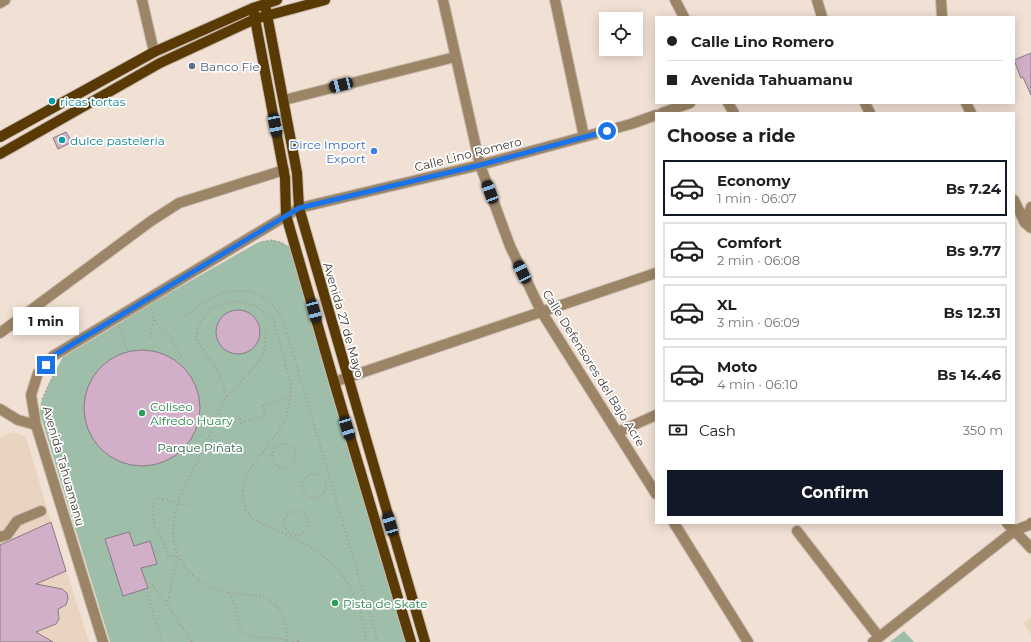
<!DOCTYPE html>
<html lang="en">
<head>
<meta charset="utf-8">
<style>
	:root { --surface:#fff; --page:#f6f6f6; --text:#202124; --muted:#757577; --line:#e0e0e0; --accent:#111827 }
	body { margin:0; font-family:Montserrat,sans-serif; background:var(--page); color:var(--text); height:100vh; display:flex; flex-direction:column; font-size:15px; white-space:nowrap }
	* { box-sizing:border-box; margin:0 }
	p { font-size:13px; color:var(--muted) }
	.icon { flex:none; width:22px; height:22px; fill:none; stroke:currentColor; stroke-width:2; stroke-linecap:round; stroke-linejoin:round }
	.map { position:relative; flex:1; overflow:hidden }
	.details { position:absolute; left:655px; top:112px; width:360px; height:412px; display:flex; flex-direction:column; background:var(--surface); border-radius:0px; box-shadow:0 2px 10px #0003 }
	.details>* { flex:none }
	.guide { position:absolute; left:655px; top:16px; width:360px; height:88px; border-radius:0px; box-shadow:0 2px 10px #0003; display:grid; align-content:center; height:88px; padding:0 12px; background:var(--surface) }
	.controls { position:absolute; left:599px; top:12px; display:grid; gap:8px }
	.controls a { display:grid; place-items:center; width:44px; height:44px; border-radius:0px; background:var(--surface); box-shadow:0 2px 10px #0003; font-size:20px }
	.end { position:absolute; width:18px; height:18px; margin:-9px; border:5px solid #1a73e8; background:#fff; box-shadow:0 0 0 2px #fff }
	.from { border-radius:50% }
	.bubble { position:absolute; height:28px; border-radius:0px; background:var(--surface); box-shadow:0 2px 10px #0003; font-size:13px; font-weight:700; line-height:28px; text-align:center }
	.car { position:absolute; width:12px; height:24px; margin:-12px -6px; border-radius:5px; box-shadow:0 0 3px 1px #0007; background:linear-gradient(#222 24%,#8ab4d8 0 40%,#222 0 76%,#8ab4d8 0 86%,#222 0) }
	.guide b { display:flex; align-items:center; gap:14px; height:38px; font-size:15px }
	.guide b+b { border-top:1px solid var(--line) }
	.guide i { width:10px; height:10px; background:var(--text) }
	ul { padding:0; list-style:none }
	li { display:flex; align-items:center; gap:12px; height:56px; margin:0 8px 6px; padding:0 4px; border:2px solid var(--line); border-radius:0px }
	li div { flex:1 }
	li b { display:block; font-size:15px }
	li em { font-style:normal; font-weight:700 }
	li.current { border-color:var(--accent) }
	li>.icon { width:36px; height:36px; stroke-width:1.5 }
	h2 { padding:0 12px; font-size:18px; line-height:48px }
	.pay { display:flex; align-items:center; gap:10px; height:44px; padding:0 12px; font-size:15px }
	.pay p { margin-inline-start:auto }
	.button { display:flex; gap:8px; margin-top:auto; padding:8px 12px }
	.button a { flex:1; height:46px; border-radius:0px; background:var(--accent); color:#fff; font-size:16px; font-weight:700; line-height:46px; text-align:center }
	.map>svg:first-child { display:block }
	.built { fill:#e9d4c2 }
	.green { fill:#9fbea9 }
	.building { fill:#d2afc9; stroke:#887984 }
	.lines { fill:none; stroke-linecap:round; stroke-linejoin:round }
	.minor-casing { stroke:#c9bcb1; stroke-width:12 }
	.major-casing { stroke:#c9bcb1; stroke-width:12 }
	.path { stroke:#a79b92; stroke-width:2; stroke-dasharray:1 3; stroke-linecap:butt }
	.minor { stroke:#9c8567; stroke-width:10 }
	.major { stroke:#593a04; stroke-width:10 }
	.path-bridge { stroke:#a79b92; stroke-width:2; stroke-dasharray:1 3; stroke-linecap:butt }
	.route { stroke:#1a73e8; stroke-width:5 }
	.service-dot { fill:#5c6f8a; stroke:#fff; stroke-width:1.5 }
	.culture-dot { fill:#0f9aa8; stroke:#fff; stroke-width:1.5 }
	.shop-dot { fill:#3f7fe0; stroke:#fff; stroke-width:1.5 }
	.leisure-dot { fill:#2e9e5b; stroke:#fff; stroke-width:1.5 }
	.labels { text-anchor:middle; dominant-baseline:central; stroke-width:3.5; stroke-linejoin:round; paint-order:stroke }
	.service-label { font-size:12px; fill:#4e5e75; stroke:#fff; text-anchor:start }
	.culture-label { font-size:12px; fill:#0d838f; stroke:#fff; text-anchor:start }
	.shop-label { font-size:12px; fill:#366cbe; stroke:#fff; text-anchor:end }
	.street-label { font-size:12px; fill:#403a35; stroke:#fff }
	.leisure-label { font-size:12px; fill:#27864d; stroke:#fff; text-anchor:start }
	.park-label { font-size:12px; fill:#296443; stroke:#fff }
</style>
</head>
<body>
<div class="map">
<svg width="1031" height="642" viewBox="0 0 1031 642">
	<rect width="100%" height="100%" fill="#f0e1d4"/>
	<path class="built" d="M13 432 26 437 51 522 89 642H0V437Z
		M1031 617V634L1023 623Z"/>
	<path class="green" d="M273 240 281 242 292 248 406 642H110L40 414 41 402 49 383 63 357 118 324 150 304 255 244 262 241Z
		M904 631 914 642H890Z"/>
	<path class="building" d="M1031 53V95L1023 77 1021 78 1014 60Z
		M66 132 72 142 58 149 53 138Z
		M216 332a22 22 0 1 1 44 0a22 22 0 1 1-44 0Z
		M84 408a58 58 0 1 1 116 0a58 58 0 1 1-116 0Z
		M51 522 66 571 36 584 62 589 67 593 68 599 66 605 58 609 59 619 56 624 36 632 53 642H0V545Z
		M129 532 134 546 150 541 157 564 141 568 148 588 123 596 105 539Z"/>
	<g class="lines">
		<g class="minor-casing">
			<path id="minor" d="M142 0 154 52
				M443 0 480 165 510 246 541 311 656 494
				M555 0 584 137
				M675 0 684 17
				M817 0 822 17
				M941 0 942 17
				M0 3 5 0
				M284 100 455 57
				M728 103 734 113
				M865 103 870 113
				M966 103 971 113
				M662 113 690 103
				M1014 200 1025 223 1031 228
				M1025 223 1031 207
				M0 333 151 221 179 203 284 170
				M334 382 656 273
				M0 409 18 420 36 425
				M618 432 656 415
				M674 523 748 642
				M1007 523 1031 548
				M797 531 879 637
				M0 537 7 535 17 521 41 511
				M103 642 36 425 31 395 38 373 53 356 299 208 480 165 631 124 656 115
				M873 642 1014 531 1029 525 1031 523"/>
		</g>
		<g class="major-casing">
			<path id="major" d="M265 4 297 173 299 208 425 642
				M253 8 285 178 286 215 334 382 411 642
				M0 137 154 52 253 8 277 0
				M0 154 160 63 255 19 325 0"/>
		</g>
		<path class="path" d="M267 241 273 240 284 244
			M151 309 154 320 169 336 183 359
			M182 317C195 309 214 294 229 292 254 287 271 299 283 320L378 642
			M119 327 128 352
			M266 329C265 337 266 347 263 353 255 370 239 381 228 395 221 404 214 425 209 436 199 458 187 480 178 502 174 514 172 529 174 541 180 573 206 590 236 594 246 595 260 594 269 600 283 610 289 626 287 642
			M150 337 154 320
			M227 396 218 371 195 338 200 323 212 308 234 301 254 305 273 319 291 383 290 397 286 419 280 429 249 471 244 484 242 498 246 510 252 519C277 531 308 542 328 560 352 580 363 612 366 642
			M42 399 57 369
			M215 424 239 416 241 423 266 415 263 406 290 397
			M272 456a12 12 0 1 1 24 0a12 12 0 1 1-24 0Z
			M302 486a12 12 0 1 1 24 0a12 12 0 1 1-24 0Z
			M163 499 157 498 154 503 152 513 155 528 164 543 168 556H178L167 604 192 642
			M284 523a12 12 0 1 1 24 0a12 12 0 1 1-24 0Z
			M152 585 167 604
			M147 592 162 642
			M229 593 235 605 239 627 246 635 255 637 273 638
			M298 641 300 642"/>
		<use href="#minor" class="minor"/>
		<use href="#major" class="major"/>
		<path class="path-bridge" d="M163 499 188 506
			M273 638 298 641"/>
	</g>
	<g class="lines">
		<path class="route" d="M46 365 53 356 299 208 480 165 607 131"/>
	</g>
	<circle class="service-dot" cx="192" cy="66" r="4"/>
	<g class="culture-dot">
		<circle cx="52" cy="101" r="4"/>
		<circle cx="62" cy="140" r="4"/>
	</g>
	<circle class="shop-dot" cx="374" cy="151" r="4"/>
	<g class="leisure-dot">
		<circle cx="142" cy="413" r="4"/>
		<circle cx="335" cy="603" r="4"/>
	</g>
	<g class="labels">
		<g class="service-label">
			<text x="200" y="66">Banco Fie</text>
		</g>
		<g class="culture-label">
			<text x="60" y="101">ricas tortas</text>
			<text x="70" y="140">dulce pasteleria</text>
		</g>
		<g class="shop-label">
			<text x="366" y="144">Dirce Import<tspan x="366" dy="14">Export</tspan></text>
		</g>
		<g class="street-label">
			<text transform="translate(468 154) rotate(-14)">Calle Lino Romero</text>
			<text transform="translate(344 320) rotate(74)">Avenida 27 de Mayo</text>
			<text transform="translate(594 368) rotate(58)">Calle Defensores del Bajo Acre</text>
			<text transform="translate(64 466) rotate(74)">Avenida Tahuamanu</text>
		</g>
		<g class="leisure-label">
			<text x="150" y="406">Coliseo<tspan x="150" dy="14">Alfredo Huary</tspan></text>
			<text x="343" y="603">Pista de Skate</text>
		</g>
		<g class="park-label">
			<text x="200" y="447">Parque Piñata</text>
		</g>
	</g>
</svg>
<div class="controls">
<a><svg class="icon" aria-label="locate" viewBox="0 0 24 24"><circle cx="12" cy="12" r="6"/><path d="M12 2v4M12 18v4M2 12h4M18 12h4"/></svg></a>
</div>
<i class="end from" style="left:607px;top:131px"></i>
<i class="end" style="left:46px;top:365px"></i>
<div class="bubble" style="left:13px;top:307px;width:66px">1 min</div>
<i class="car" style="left:341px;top:85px;rotate:256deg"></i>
<i class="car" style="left:275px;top:125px;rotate:169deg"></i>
<i class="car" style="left:490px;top:192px;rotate:340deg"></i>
<i class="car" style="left:522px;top:272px;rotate:334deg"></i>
<i class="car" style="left:314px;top:311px;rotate:165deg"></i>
<i class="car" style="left:347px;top:428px;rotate:163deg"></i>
<i class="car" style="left:390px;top:524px;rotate:344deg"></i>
<div class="guide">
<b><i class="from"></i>Calle Lino Romero</b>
<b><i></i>Avenida Tahuamanu</b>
</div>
<section class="details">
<h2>Choose a ride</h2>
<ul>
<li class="current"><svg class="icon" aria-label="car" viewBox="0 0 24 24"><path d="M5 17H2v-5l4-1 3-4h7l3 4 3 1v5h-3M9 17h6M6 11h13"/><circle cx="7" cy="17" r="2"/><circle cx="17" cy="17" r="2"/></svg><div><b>Economy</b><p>1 min · 06:07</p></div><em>Bs 7.24</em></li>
<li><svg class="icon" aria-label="car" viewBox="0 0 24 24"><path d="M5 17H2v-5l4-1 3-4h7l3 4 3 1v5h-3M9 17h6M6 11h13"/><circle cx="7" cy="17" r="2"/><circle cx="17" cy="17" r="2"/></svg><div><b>Comfort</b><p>2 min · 06:08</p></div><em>Bs 9.77</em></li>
<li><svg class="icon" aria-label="car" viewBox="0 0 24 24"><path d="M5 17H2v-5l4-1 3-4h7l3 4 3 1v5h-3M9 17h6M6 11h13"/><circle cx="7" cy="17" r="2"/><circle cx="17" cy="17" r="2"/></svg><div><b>XL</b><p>3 min · 06:09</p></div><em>Bs 12.31</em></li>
<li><svg class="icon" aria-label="car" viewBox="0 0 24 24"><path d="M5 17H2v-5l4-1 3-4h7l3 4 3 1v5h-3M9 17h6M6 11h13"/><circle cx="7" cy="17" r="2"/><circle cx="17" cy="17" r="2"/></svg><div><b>Moto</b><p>4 min · 06:10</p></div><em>Bs 14.46</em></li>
</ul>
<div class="pay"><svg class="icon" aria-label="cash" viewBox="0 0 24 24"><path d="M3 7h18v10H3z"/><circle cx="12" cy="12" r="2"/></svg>Cash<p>350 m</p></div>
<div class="button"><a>Confirm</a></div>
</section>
</div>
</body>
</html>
